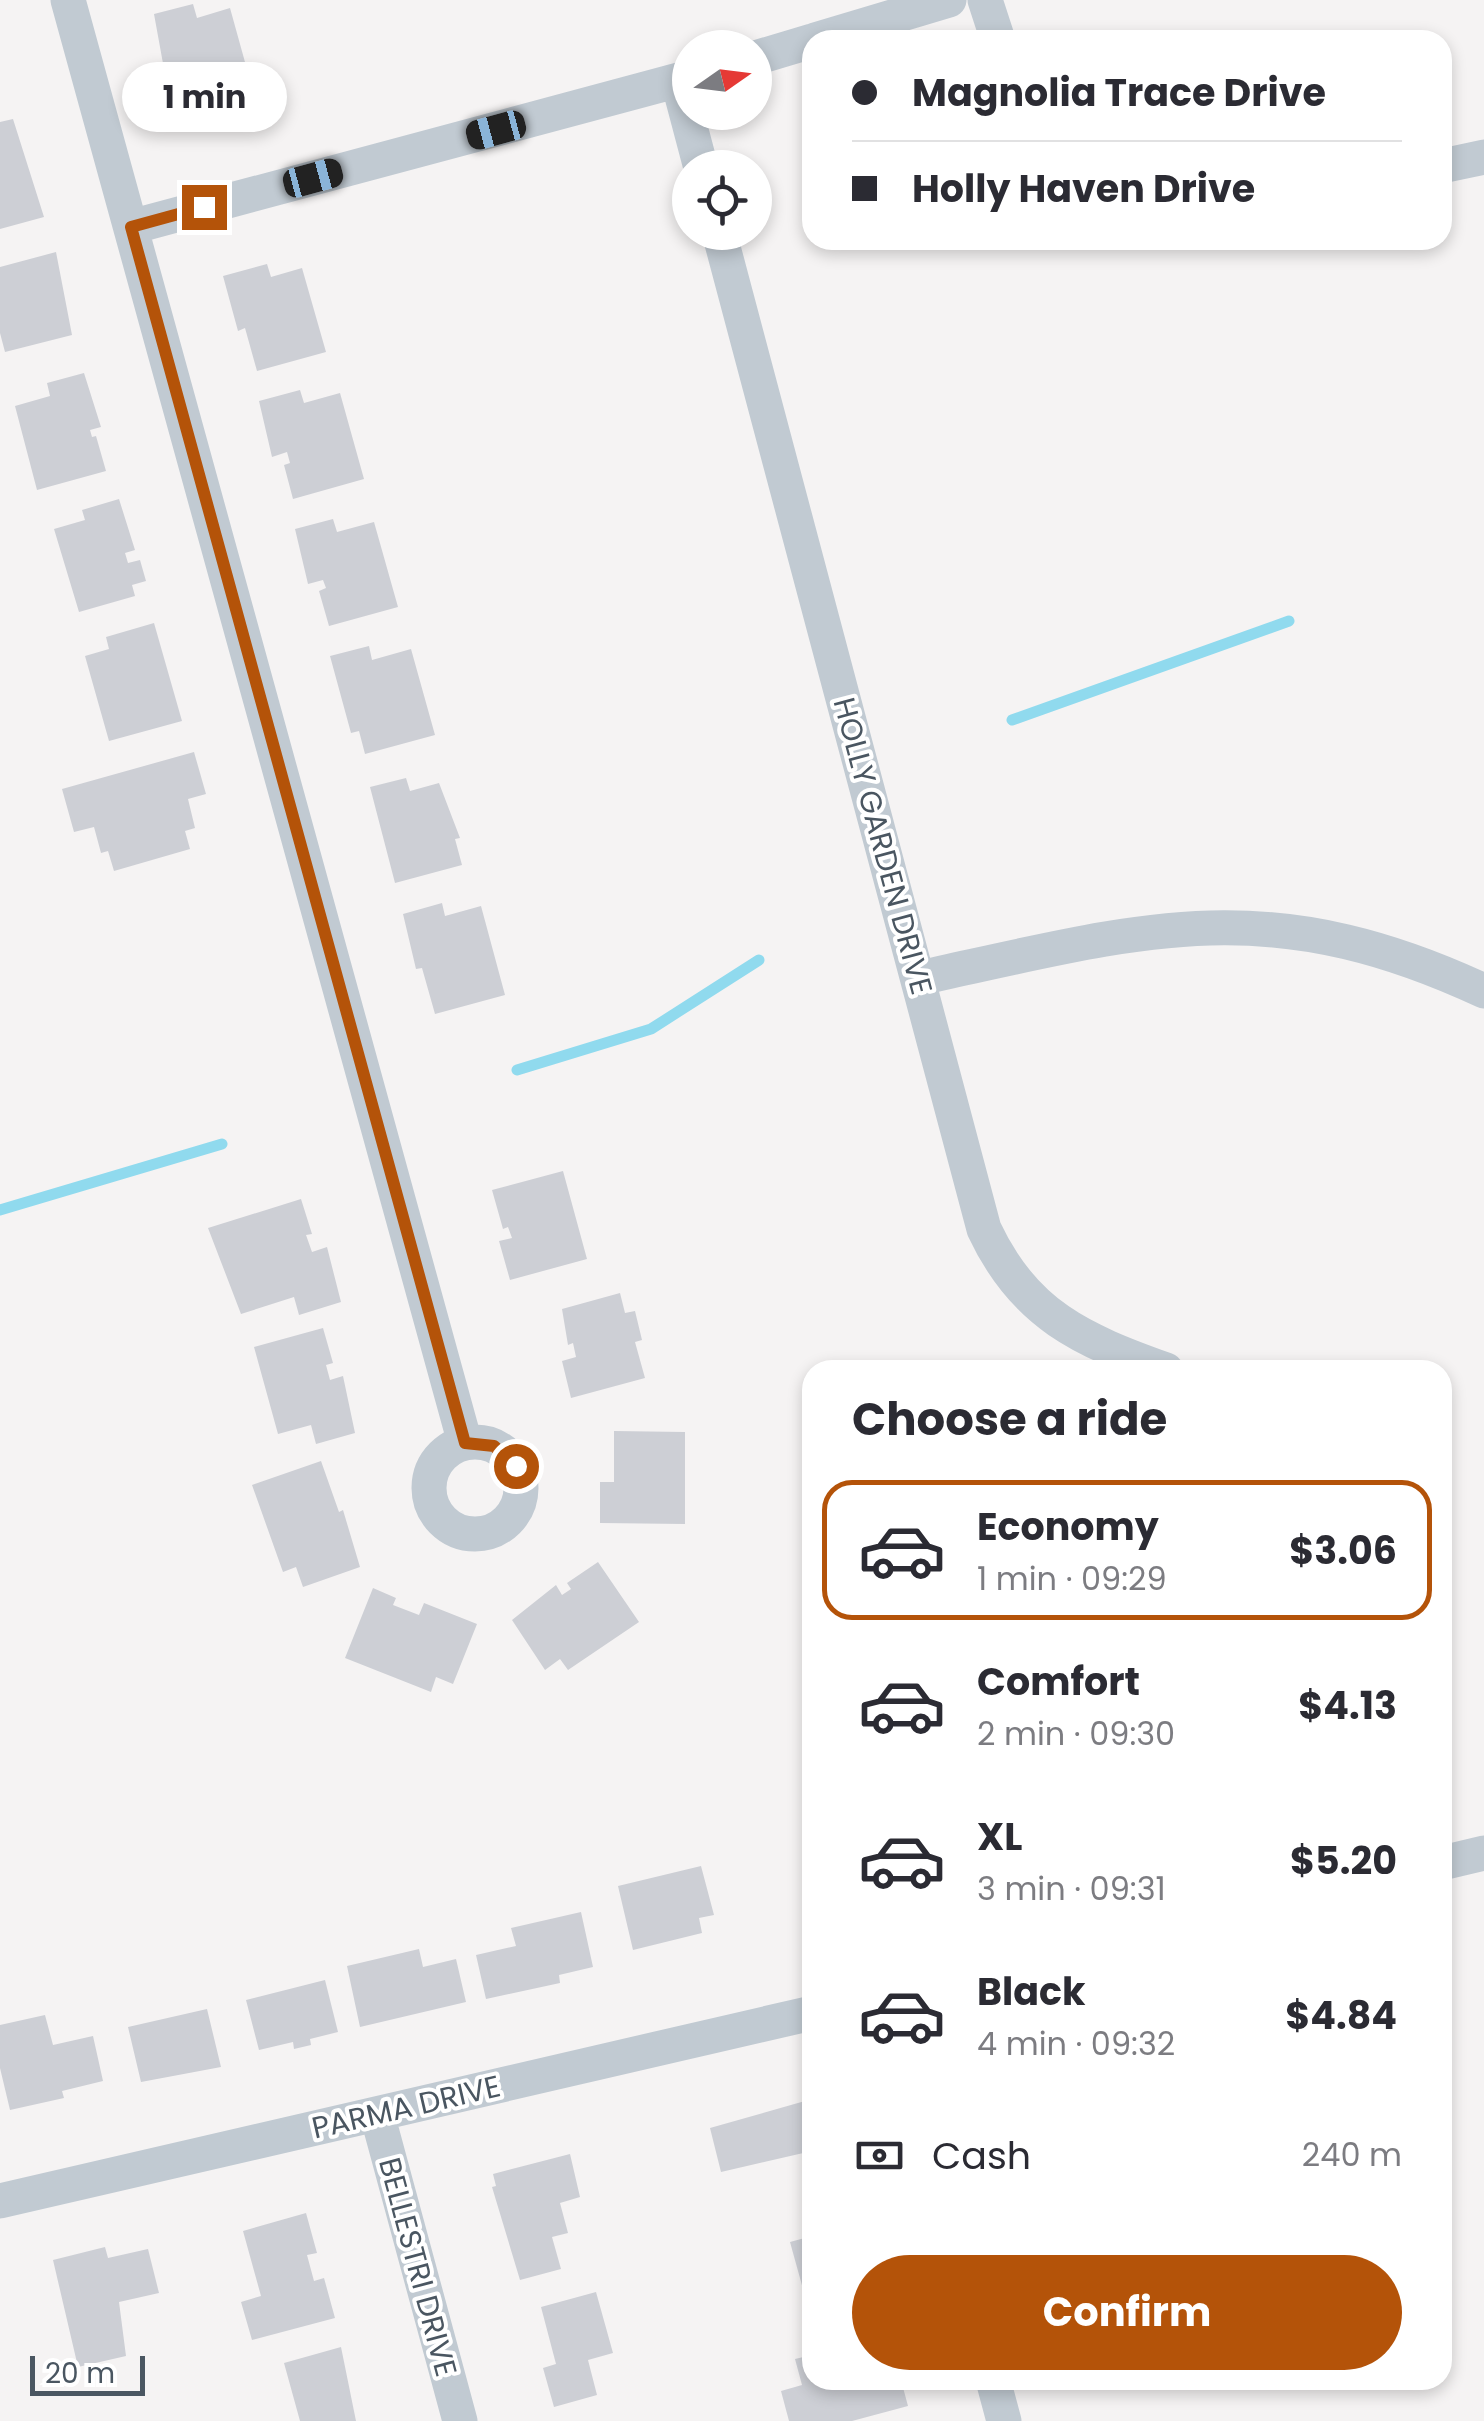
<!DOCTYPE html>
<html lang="en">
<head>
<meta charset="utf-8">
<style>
	:root { --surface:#fff; --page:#f2f2f3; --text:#2b2b33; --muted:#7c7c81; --line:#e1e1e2; --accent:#b45309 }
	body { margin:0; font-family:Poppins,sans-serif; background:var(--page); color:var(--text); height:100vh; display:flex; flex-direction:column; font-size:38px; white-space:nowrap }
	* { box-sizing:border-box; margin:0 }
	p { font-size:32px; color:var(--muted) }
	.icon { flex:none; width:55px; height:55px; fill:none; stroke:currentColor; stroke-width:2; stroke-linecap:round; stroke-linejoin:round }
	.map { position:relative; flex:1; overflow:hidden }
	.sheet { position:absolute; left:802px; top:1360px; width:650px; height:1030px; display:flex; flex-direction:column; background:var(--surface); border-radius:30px; box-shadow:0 5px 15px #0003 }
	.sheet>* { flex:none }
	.hud { position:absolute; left:802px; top:30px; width:650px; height:220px; border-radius:30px; box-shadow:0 5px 15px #0003; display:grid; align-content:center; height:220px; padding:0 50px; background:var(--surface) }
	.needle { width:65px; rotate:76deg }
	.tools { position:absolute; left:672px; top:30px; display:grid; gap:20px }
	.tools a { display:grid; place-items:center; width:100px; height:100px; border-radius:50%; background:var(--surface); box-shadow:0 5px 15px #0003; font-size:50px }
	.scale { position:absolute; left:30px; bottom:25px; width:115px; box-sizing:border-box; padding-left:10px; border:5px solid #4a5661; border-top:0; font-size:28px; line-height:35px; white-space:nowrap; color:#4a5661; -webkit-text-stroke:8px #fff; paint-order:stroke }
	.end { position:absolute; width:45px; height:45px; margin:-22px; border:12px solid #b45309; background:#fff; box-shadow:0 0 0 5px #fff }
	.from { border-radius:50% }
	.bubble { position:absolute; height:70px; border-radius:35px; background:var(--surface); box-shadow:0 5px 15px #0003; font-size:32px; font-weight:700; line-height:70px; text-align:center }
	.car { position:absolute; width:30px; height:60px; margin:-30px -15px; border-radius:12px; box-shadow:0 0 8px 2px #0007; background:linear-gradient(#222 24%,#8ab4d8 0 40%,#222 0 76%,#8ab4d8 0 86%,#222 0) }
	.hud b { display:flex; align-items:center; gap:35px; height:95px; font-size:38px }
	.hud b+b { border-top:2px solid var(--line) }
	.hud i { width:25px; height:25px; background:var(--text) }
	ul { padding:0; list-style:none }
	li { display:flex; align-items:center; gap:30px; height:140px; margin:0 20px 15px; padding:0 30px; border:5px solid transparent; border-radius:30px }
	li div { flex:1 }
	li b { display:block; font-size:38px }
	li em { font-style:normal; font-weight:700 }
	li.active { border-color:var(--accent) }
	li>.icon { width:90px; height:90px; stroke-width:1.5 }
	h2 { padding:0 50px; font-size:45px; line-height:120px }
	.pay { display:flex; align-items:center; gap:25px; height:110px; padding:0 50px; font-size:38px }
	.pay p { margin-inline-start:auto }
	.action { display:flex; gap:20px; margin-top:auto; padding:20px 50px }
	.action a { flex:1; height:115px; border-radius:60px; background:var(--accent); color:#fff; font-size:40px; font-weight:700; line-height:115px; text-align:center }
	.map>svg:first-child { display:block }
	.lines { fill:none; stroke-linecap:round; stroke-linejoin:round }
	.stream { stroke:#90daee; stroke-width:11 }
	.building { fill:#cdcfd5 }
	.minor { stroke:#c1cad2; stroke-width:35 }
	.route { stroke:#b45309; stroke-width:12 }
	.labels { text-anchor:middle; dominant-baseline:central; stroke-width:8; stroke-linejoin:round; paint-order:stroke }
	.street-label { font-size:30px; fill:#4a5661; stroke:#fff }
</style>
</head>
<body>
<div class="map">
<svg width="1484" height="2421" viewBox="0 0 1484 2421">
	<rect width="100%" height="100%" fill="#f5f3f3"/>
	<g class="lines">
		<path class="stream" d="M1012 720 1289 621
			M517 1070 651 1029 759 960
			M0 1210 222 1144"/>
	</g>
	<path class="building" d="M193 4 197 18 230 8 253 91 186 110 178 82 186 80 182 64 164 69 154 14Z
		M13 119 44 217 0 229V122Z
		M56 252 72 335 5 352 0 333V267Z
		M267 264 271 277 302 268 326 352 257 371 245 328 238 331 223 276Z
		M84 373 101 427 90 430 92 437 96 436 106 471 37 490 15 406 50 396 47 383Z
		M300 390 304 403 340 393 364 479 293 499 284 465 290 463 287 452 272 457 259 401Z
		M119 499 135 550 125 553 128 563 140 560 146 581 132 585 135 596 79 612 54 529 85 520 82 510Z
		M333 519 337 532 374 522 398 607 329 626 319 591 326 588 323 580 308 584 295 529Z
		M154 623 182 721 109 741 85 656 109 649 106 637Z
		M369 646 372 660 411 649 435 735 365 754 359 731 351 733 330 656Z
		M194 752 206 794 188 799 195 828 185 831 190 849 114 871 108 851 101 853 94 827 74 832 62 789Z
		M406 778 410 791 439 783 460 838 455 839 462 865 395 883 370 787Z
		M442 903 445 916 481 906 505 995 435 1014 422 968 416 969 403 914Z
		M563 1171 587 1259 510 1280 499 1241 512 1238 508 1227 503 1229 492 1190Z
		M301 1199 312 1234 306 1235 312 1252 327 1247 341 1302 299 1315 294 1297 241 1314 208 1228Z
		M620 1293 625 1313 635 1311 642 1340 635 1342 645 1378 571 1398 562 1361 576 1357 573 1343 568 1345 562 1309Z
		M323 1328 333 1363 326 1365 330 1380 343 1376 355 1433 316 1444 311 1425 278 1434 254 1347Z
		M614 1431 685 1432V1524L600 1523V1482H614Z
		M321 1461 339 1512 343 1510 360 1567 303 1587 296 1567 283 1572 252 1485Z
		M598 1562 639 1622 568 1670 560 1659 545 1670 512 1620 556 1585 562 1595 571 1589 567 1583Z
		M373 1588 396 1598 393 1605 419 1615 424 1603 477 1624 453 1684 436 1677 431 1692 345 1658Z
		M701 1866 714 1915 699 1918 702 1933 633 1950 618 1886Z
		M581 1912 593 1967 559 1975 560 1983 486 1999 476 1955 516 1946 511 1928Z
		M419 1949 423 1967 456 1959 466 2002 360 2027 347 1966Z
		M325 1980 338 2032 310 2039 311 2045 294 2049 293 2042 259 2050 246 2000Z
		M207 2009 221 2067 141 2082 128 2027Z
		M45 2015 53 2045 93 2036 103 2081 62 2091 64 2098 10 2110 0 2068V2025Z
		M812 2099V2151L721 2172 710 2128Z
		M570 2154 580 2197 560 2203 568 2233 552 2237 561 2269 520 2280 492 2187 496 2186 493 2174Z
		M306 2213 317 2253 307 2255 314 2281 324 2278 335 2318 252 2340 241 2302 261 2296 243 2231Z
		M812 2236V2287L803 2289 790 2242Z
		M105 2247 108 2258 148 2249 159 2293 119 2302 126 2356 78 2367 53 2260Z
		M596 2292 613 2353 588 2360 597 2395 554 2407 543 2368 556 2364 541 2307Z
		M341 2347 356 2421H300L284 2363Z
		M812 2355V2380H901L908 2406 852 2421H789L781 2391 802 2385 795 2359Z"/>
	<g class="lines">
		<path class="minor" d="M68 0 465 1443
			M985 0 998 40
			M815 40 949 0
			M755 58 812 41
			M678 81 701 168
			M1442 166 1484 157
			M131 227 690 77
			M719 232 984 1229C1024 1315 1082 1340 1166 1370
			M919 978C1141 930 1265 889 1484 991
			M429 1488a46 46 0 1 1 92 0a46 46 0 1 1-92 0Z
			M1442 1863 1484 1853
			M377 2114 460 2421
			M0 2201 812 2013
			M993 2380 1004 2421"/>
	</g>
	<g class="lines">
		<path class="route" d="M204 207 131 227 465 1443 494 1446 516 1466"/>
	</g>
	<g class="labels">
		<g class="street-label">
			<text transform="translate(883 846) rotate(75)">HOLLY GARDEN DRIVE</text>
			<text transform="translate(406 2107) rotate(-13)">PARMA DRIVE</text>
			<text transform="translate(418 2267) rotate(75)">BELLESTRI DRIVE</text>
		</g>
	</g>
</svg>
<div class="tools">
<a><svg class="needle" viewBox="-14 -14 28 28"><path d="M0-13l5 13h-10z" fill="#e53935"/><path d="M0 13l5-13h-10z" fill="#7c7c81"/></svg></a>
<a><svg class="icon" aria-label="locate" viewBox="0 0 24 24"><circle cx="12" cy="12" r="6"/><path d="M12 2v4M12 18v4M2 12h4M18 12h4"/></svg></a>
</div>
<div class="scale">20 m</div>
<i class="end from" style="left:516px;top:1466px"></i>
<i class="end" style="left:204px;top:207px"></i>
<div class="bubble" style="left:122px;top:62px;width:165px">1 min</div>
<i class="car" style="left:496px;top:130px;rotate:255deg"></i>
<i class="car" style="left:313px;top:178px;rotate:75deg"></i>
<div class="hud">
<b><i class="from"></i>Magnolia Trace Drive</b>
<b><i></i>Holly Haven Drive</b>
</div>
<section class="sheet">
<h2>Choose a ride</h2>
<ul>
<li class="active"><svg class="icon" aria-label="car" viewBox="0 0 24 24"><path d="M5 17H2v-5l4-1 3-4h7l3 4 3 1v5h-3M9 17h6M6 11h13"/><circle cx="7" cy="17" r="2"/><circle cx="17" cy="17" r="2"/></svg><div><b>Economy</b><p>1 min · 09:29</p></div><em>$3.06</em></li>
<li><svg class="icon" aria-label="car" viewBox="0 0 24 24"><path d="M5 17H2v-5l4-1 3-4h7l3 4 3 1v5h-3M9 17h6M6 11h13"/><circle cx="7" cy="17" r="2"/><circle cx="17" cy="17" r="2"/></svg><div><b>Comfort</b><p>2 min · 09:30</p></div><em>$4.13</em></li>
<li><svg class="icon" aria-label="car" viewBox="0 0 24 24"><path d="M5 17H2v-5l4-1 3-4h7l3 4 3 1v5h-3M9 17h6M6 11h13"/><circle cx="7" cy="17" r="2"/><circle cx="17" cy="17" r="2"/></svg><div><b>XL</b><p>3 min · 09:31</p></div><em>$5.20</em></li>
<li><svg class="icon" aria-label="car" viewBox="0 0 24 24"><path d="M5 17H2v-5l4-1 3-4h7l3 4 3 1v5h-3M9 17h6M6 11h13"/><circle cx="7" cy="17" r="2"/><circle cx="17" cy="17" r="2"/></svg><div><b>Black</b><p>4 min · 09:32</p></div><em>$4.84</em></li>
</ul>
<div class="pay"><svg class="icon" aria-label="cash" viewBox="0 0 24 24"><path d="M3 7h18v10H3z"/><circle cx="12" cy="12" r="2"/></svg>Cash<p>240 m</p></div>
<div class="action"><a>Confirm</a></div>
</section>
</div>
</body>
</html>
